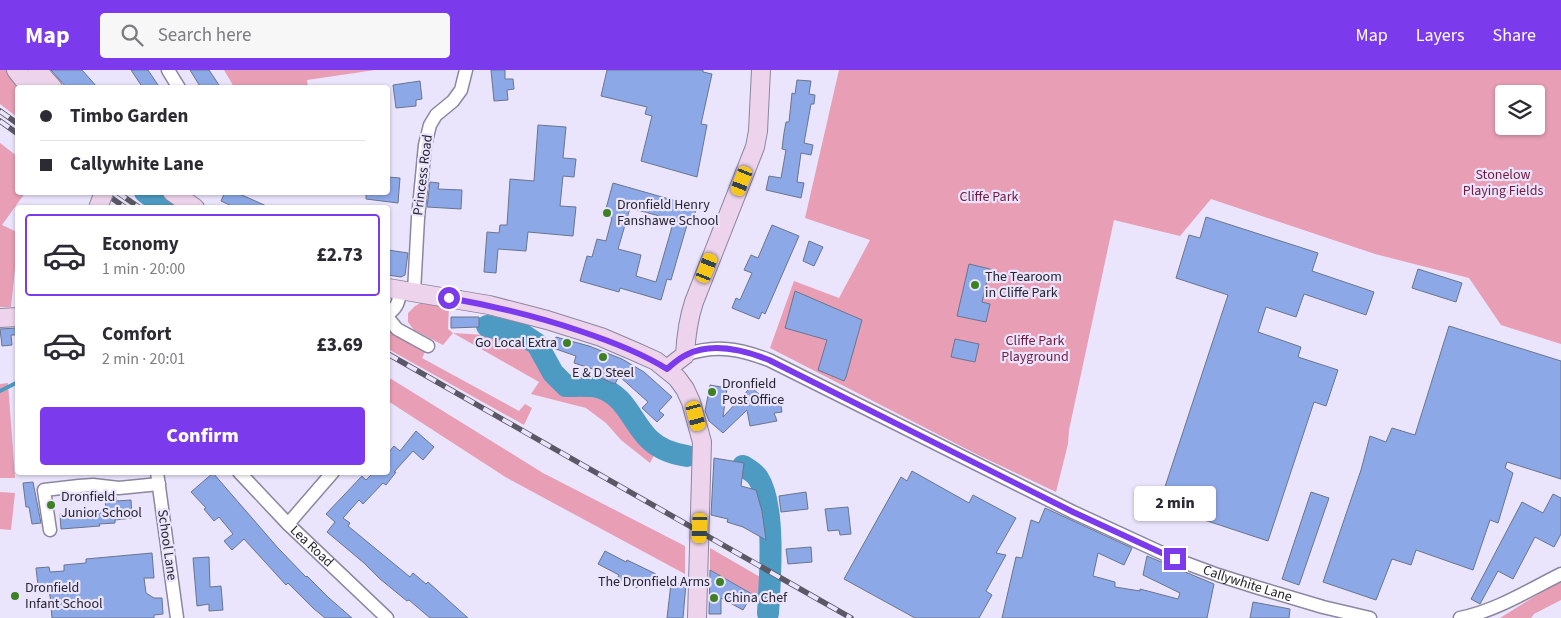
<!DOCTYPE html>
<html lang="en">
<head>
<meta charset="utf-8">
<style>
	:root { --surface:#fff; --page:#f7f7f7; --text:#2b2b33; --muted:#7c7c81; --line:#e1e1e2; --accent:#7c3aed }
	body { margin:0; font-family:"Source Sans 3",sans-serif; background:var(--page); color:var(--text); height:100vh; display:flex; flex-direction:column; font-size:19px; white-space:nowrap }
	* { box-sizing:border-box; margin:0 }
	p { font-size:16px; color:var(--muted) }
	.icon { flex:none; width:28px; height:28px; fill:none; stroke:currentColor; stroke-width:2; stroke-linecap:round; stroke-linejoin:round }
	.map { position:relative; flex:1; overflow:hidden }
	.drawer { position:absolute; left:15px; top:135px; width:375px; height:270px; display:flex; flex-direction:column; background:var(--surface); border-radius:5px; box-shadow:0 1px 4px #0004 }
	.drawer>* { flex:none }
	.top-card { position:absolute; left:15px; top:15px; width:375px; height:110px; border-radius:5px; box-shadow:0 1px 4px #0004; display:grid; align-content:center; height:110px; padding:0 25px; background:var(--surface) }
	.controls { position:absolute; left:1495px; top:15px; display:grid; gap:10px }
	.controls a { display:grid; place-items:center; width:50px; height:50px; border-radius:5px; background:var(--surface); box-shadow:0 1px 4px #0004; font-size:25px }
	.end { position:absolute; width:22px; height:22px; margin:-11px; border:6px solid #7c3aed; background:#fff; box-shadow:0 0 0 2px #fff }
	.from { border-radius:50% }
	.bubble { position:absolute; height:35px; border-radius:5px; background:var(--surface); box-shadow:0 1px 4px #0004; font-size:16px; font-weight:800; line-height:35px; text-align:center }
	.car { position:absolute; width:15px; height:30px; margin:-15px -8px; border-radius:6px; box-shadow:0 0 4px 1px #0007; background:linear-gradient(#f5c518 24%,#345 0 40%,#f5c518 0 76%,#345 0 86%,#f5c518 0) }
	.top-card b { display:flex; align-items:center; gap:18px; height:48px; font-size:19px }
	.top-card b+b { border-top:1px solid var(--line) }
	.top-card i { width:12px; height:12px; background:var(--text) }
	ul { padding:9px 0 0; list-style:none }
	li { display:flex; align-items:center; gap:15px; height:82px; margin:0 10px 8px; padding:0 15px; border:2px solid transparent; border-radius:5px }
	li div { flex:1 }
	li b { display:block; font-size:19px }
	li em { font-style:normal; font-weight:800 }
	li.selected { border-color:var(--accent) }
	li>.icon { width:45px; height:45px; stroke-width:1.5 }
	.primary-button { display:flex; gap:10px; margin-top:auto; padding:10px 25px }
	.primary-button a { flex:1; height:58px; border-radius:5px; background:var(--accent); color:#fff; font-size:20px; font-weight:800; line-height:58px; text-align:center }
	header { display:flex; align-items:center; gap:30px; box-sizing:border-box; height:70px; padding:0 25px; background:var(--accent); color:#fff }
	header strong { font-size:24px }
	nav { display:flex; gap:28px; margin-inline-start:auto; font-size:18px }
	.search { width:350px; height:45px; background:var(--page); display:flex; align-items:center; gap:12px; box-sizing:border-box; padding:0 18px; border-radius:5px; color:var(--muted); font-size:19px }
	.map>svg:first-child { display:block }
	.green { fill:#e89eb4; fill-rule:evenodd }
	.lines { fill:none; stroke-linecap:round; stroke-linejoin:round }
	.stream { stroke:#4d9ac2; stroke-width:4 }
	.river { stroke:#4d9ac2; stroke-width:22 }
	.building { fill:#8ca8e7; stroke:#69758d; fill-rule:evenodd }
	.street-casing { stroke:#8c86a0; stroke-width:15 }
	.secondary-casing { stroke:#8c86a0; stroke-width:20 }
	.street { stroke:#fff; stroke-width:12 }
	.secondary { stroke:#edd4ec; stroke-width:18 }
	.rail-casing { stroke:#5c5967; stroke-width:5.5 }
	.rail { stroke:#eae4fc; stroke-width:4; stroke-dasharray:11; stroke-linecap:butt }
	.secondary-bridge-casing { stroke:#8c86a0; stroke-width:20; stroke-linecap:butt }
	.secondary-bridge { stroke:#edd4ec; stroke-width:18 }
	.route { stroke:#7c3aed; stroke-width:6 }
	.poi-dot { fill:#3e8124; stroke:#eae4fc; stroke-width:2 }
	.labels { text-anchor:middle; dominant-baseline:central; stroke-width:4.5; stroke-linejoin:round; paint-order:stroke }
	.street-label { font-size:14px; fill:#27252f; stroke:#eae4fc }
	.park-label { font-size:14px; fill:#741a3f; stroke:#eae4fc }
	.poi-label { font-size:14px; fill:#27252f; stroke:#eae4fc; text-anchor:start }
</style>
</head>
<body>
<header>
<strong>Map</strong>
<div class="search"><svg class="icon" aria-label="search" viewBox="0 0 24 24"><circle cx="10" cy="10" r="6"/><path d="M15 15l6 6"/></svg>Search here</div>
<nav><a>Map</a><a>Layers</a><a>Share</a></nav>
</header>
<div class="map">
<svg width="1561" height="548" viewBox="0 0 1561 548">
	<rect width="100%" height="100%" fill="#eae4fc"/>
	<path class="green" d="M0 0H9L12 10 17 18V47L0 34Z
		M224 0H375L307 10 308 18 234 17Z
		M839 0H1561V274L1501 255 1469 208 1375 184 1211 129 1180 166 1114 150 1069 360 1068 374 1056 422 978 385 770 278 794 211 839 228 870 170 805 148ZM1504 24H1536V56H1504Z
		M0 73 17 86 18 122 25 123 2 155 17 162V179L11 237H0Z
		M422 232 449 236 448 259 453 263 485 265 487 256 522 264 537 274 553 303 566 316 597 317 613 325 627 337 636 352 663 368 650 393 621 370 606 353 586 338 531 324 539 312 453 263 443 275 414 260 408 252V243L415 236Z
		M388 260 425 282 422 288 519 341 525 334 532 338 524 355 388 279Z
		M388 307 543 403 685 476V504L507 408 388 331Z
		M8 313 15 408H0V314Z
		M0 422 15 423 11 460 0 459Z
		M710 478 774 515 775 529 750 526 751 523 714 502H710Z
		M1561 512V530L1534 544 1531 548H1500L1548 518Z"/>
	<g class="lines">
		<path class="stream" d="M0 321 18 312"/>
		<path class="river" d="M145 122 166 138
			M487 256 522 264 537 274 553 303 566 316C576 316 588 315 598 317 626 325 631 351 649 369 659 379 674 384 687 386
			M743 396C748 399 755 403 758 408 776 435 770 511 768 543"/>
	</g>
	<path class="building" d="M51 0H82L98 18H67Z
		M131 0H148L160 18H143Z
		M190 0H209L221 18H201Z
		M491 0H505V9H513L514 19 507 20 508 30 494 31Z
		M607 0H703V2L712 4 701 54 707 55 697 107 641 91 652 46 645 44 647 37 601 26Z
		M797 10 811 11 809 24 815 25 814 34H811L804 73 813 75 811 85 801 83 797 112 804 113 801 128 766 120 769 106 781 108 786 80 782 79 784 63 786 52H789L792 23 795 24Z
		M420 11 422 29 416 30V36L396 38 393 15Z
		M538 55 566 57 563 88 576 89 574 107 563 106 560 136 576 137 573 166 528 162 526 181 498 179 496 203 484 202 487 162 499 163 500 155H507L510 109 534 111Z
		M388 107 400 108 398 133 366 129V122H388Z
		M430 112 439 113 438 119 462 120 461 139 427 137Z
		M613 113 697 137 693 149 689 148 671 210 667 209 661 230 620 218 619 222 580 211 587 186 592 187 597 169 606 171 612 148 604 146ZM630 138 674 150 656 212 636 206 641 185 618 179Z
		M225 122H235L271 138H236L221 131Z
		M1206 147 1318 183 1312 201 1374 222 1366 245 1304 224 1296 247 1266 237 1258 262 1301 277 1298 287 1338 300 1326 336 1314 332 1268 471 1159 435 1228 225 1176 208 1189 165 1200 168Z
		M772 155 799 166 765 244 762 242 759 249 732 238 736 228 740 230 752 203 744 200 751 185 758 188Z
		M809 171 823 177 814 196 803 191Z
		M388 180 408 183 405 205 401 207 388 205Z
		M969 194 990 199 982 232 990 234 986 252 957 246Z
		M1418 199 1462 213 1456 232 1412 218Z
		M795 221 862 250 846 307 844 311 818 300 827 270 785 258Z
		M451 247H479V257L451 258Z
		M1449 256 1561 291V409L1507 392 1505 398 1513 403 1498 453 1490 450 1473 500 1416 480 1411 495 1392 489 1376 530 1323 512 1361 400 1370 366 1386 372 1392 358 1415 365Z
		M17 258V265H11L12 275 2 276 0 259Z
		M556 267 589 276 622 289 644 302 672 327 659 341 664 345 657 352 642 338 648 332 619 306 615 314 596 306 599 301 574 293 576 286 553 278Z
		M955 269 979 274 975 292 951 287Z
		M710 315 727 318 723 347 751 317 761 326V332L772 329 774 332 780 330 782 342 774 343 777 351 750 356 747 340 723 363 709 351 705 341Z
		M416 361 434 377 423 390 413 381 394 402H396L386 415 383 413 363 434 359 430 343 448 350 453 348 456 410 507 413 503 426 514 428 512 468 548H430L409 530 407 531 380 509 364 493 327 462 335 452 326 444 362 406 366 410 372 404 371 402H388V383L394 376 400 381Z
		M714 388 744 393 741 416 756 420 762 441 766 470 743 457 727 452 728 449 711 445Z
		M912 401 969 433 973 425 1016 448 996 483 1006 485 986 521 992 525 979 548H915L844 509 901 407 907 411Z
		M213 403 278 478 306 507 307 506 329 528 352 548H325L313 538 288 513 286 515 244 469 232 480 224 471 233 464 219 447 214 451 204 439 206 438 191 422Z
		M33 412 41 453 32 454 29 437H26L23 413Z
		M806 422 808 439 781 442 779 426Z
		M1311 422 1329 428 1299 515 1282 509Z
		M1553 424 1561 428V464L1554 477 1535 467 1513 509 1498 501 1480 534 1471 529 1522 432 1543 443Z
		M105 427H116V431L131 430 132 448 115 450V453L99 454 100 456 61 459 60 444 106 441Z
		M848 437 851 464 840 465 839 460 828 461 825 439Z
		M1045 438 1132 478 1124 495 1098 483 1093 506 1115 512V517L1140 521V519L1178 529 1180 523 1143 505 1147 486 1214 514 1207 548H1002L1016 487 1022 488 1031 450 1039 453Z
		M811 477 812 492 788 494 786 479Z
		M605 481 626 492 627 490 656 504 651 514 641 510 637 518 617 509 619 505 598 494Z
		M152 483 154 508H144L146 523 154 528H162L163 544 154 545V548H52L49 515 38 516 36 498 49 497 50 502 64 501V495L86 493V489Z
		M209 487 210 517 221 516 223 540 209 541V534L197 536 193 488Z
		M710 500 752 524 743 540 721 528V544H709Z
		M671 513 686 514 683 548H667Z
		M1253 532 1290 539 1289 548H1250Z"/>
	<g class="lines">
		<g class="street-casing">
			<g id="street">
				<path d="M168 0 179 18"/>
				<path d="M414 222 418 148 425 75 430 55 436 45 453 31 461 20 466 0"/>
				<path d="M388 244C398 237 398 232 401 220"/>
				<path d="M388 248 397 259 428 276"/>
				<path id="s1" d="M685 285C716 274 740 279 769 290L1073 442 1175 489 1218 505 1259 518 1323 537 1370 548"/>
				<path d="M157 402 177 548"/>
				<path id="s2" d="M239 402 288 454 387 548"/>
				<path d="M288 454 333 402"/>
				<path d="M50 460 44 420 79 416 93 415 119 418 159 414"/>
				<path d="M1460 548C1496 541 1529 520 1561 504"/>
			</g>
		</g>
		<g class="secondary-casing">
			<path id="secondary" d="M16 0 30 18
				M37 0 53 18
				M172 122 195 138
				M388 218 489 235 547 250 601 267 636 282 656 291 677 308 685 319 691 332 702 372 697 548
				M0 248 18 247
				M667 299 685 285C686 266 688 250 694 232L755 77 758 61 761 0"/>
		</g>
		<use href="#street" class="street"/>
		<use href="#secondary" class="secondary"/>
		<g class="rail-casing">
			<path id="rail" d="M0 41 18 54
				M0 51 18 64
				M103 122 126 138
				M117 122 140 138
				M388 284 851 548"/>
		</g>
		<use href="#rail" class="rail"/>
		<g class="secondary-bridge-casing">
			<path id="secondary-bridge" d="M98 138 104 122"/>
		</g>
		<use href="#secondary-bridge" class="secondary-bridge"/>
	</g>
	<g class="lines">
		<path class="route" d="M449 228C494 236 536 246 580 261 610 271 640 282 667 299 673 294 679 288 686 285 711 272 744 280 769 290L1073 442 1175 489"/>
	</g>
	<g class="poi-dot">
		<circle cx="607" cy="143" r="5"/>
		<circle cx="975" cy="215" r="5"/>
		<circle cx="567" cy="273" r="5"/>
		<circle cx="603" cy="287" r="5"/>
		<circle cx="712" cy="322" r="5"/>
		<circle cx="51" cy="435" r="5"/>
		<circle cx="720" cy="512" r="5"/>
		<circle cx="15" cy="526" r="5"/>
		<circle cx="714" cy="528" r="5"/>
	</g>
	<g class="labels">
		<g class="street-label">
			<text transform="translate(423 105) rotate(-83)">Princess Road</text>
			<text transform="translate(167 475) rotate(82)">School Lane</text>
			<text stroke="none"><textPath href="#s2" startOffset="104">Lea Road</textPath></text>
			<text stroke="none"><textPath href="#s1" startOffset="615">Callywhite Lane</textPath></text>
		</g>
		<g class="park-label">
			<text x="1503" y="105">Stonelow<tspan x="1503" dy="16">Playing Fields</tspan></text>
			<text x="989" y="127">Cliffe Park</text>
			<text x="1035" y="271">Cliffe Park<tspan x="1035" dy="16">Playground</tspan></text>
		</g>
		<g class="poi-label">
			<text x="617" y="135">Dronfield Henry<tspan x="617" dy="16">Fanshawe School</tspan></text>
			<text x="985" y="207">The Tearoom<tspan x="985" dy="16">in Cliffe Park</tspan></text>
			<text x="557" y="273" text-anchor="end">Go Local Extra</text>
			<text x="603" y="303" text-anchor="middle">E &amp; D Steel</text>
			<text x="722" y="314">Dronfield<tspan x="722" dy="16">Post Office</tspan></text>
			<text x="61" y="427">Dronfield<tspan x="61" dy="16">Junior School</tspan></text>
			<text x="710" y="512" text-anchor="end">The Dronfield Arms</text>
			<text x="25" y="518">Dronfield<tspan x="25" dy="16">Infant School</tspan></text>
			<text x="724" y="528">China Chef</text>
		</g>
	</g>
</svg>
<div class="controls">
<a><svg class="icon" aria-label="layers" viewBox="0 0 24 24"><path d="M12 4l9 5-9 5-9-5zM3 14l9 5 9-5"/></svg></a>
</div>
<i class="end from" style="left:449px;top:228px"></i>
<i class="end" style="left:1175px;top:489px"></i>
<div class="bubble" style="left:1134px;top:416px;width:82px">2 min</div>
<i class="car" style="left:742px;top:111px;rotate:201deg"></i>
<i class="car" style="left:707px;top:198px;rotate:21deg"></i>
<i class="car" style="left:696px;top:346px;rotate:165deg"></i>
<i class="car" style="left:700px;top:458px;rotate:182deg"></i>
<div class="top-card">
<b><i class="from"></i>Timbo Garden</b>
<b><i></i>Callywhite Lane</b>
</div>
<section class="drawer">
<ul>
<li class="selected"><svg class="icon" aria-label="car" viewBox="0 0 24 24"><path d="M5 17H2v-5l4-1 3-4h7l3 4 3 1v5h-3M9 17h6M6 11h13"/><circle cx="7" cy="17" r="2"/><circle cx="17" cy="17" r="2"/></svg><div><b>Economy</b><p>1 min · 20:00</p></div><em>£2.73</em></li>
<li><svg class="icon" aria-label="car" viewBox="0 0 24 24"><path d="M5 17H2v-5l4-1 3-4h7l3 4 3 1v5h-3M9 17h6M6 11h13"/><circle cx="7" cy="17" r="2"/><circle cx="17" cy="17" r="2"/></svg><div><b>Comfort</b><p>2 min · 20:01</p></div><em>£3.69</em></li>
</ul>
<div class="primary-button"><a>Confirm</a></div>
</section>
</div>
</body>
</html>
